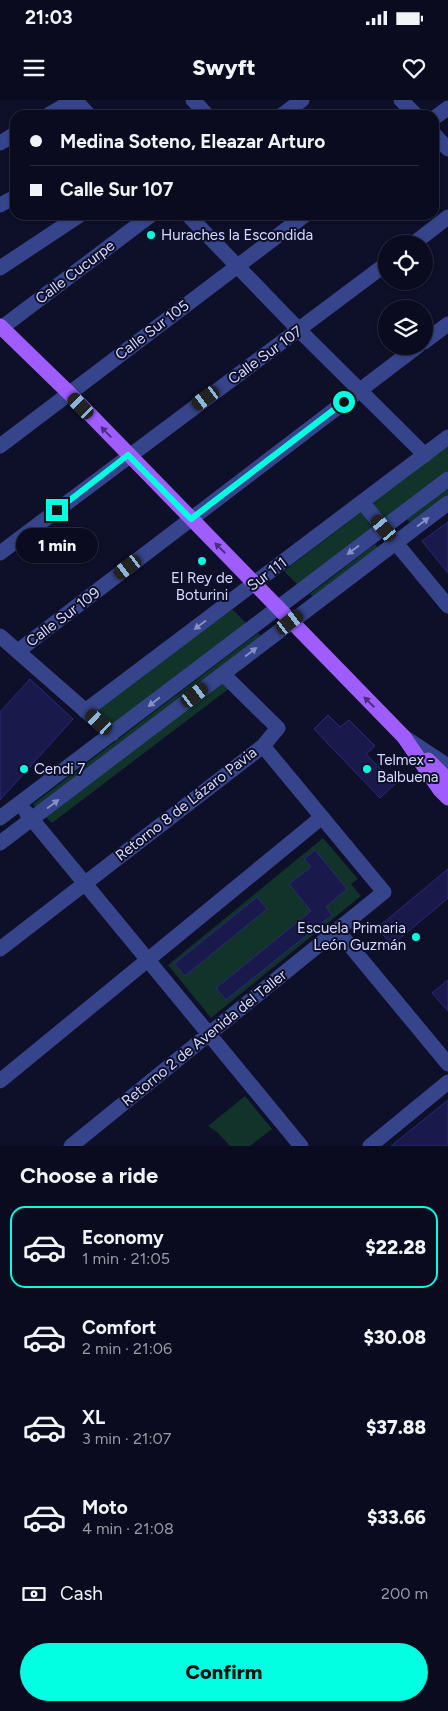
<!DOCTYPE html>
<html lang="en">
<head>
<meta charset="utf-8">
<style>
	:root { --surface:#0a0b1f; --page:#131428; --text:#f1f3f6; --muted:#999ba4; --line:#2a2b3d; --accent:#02ffe1 }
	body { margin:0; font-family:Figtree,sans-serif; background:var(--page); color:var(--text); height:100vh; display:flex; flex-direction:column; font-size:19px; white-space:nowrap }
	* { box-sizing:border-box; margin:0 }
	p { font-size:16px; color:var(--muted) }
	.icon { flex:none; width:28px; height:28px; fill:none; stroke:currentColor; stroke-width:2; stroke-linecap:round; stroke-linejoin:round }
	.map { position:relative; height:1046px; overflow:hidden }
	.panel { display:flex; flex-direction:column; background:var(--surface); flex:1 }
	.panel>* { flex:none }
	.banner { position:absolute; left:10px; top:10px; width:429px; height:110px; border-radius:15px; box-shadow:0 1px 4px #0004,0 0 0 1px var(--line); display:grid; align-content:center; height:110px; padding:0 20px; background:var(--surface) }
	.fabs { position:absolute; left:378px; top:135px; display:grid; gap:10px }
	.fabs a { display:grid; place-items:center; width:55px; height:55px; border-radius:50%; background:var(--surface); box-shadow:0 1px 4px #0004,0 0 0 1px var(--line); font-size:25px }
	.end { position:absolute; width:22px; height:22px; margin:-11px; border:6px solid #02ffe1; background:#111; box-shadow:0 0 0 2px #111 }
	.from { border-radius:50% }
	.bubble { position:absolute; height:35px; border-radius:18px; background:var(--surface); box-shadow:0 1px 4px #0004,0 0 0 1px var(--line); font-size:16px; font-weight:800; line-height:35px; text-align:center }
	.car { position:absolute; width:15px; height:30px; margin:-15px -8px; border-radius:6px; box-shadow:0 0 4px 1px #0007; background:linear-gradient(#222 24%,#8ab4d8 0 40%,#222 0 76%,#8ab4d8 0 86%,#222 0) }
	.banner b { display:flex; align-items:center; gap:18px; height:48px; font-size:19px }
	.banner b+b { border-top:1px solid var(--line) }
	.banner i { width:12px; height:12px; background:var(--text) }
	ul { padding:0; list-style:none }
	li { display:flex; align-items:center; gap:15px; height:82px; margin:0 10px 8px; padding:0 10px; border:2px solid transparent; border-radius:15px }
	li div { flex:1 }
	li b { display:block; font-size:19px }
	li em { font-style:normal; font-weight:800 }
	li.current { border-color:var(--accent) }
	li>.icon { width:45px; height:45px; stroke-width:1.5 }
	h2 { padding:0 20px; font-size:22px; line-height:60px }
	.pay { display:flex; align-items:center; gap:12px; height:55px; padding:0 20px; font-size:19px }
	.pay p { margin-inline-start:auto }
	.action { display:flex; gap:10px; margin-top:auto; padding:10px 20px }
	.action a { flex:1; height:58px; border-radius:30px; background:var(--accent); color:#111; font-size:20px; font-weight:800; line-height:58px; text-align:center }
	.status { display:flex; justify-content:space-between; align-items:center; height:35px; padding:0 25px; background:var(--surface); direction:ltr }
	.status svg { height:14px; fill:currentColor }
	header { display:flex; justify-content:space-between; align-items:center; height:65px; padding:0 20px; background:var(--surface); font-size:22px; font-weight:800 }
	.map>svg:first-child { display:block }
	.green { fill:#11332a }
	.building { fill:#191a4b; stroke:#292b79 }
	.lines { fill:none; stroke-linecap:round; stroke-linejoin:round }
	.minor { stroke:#36458b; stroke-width:15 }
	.major { stroke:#9f5dff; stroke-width:15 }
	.oneway { fill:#482e7f }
	.oneway2 { fill:#8690c5 }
	.route { stroke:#02ffe1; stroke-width:6 }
	.poi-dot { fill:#02ffe1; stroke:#0e0f29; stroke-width:2 }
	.labels { text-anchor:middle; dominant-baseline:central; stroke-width:4; stroke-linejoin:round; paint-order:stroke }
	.poi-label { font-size:15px; fill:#d6daff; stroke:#0e0f29; text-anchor:start }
	.street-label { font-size:15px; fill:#d6daff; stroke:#0e0f29 }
</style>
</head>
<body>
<div class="status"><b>21:03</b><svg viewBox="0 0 49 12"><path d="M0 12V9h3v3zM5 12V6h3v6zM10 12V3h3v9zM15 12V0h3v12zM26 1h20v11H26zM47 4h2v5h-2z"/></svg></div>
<header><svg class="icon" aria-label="menu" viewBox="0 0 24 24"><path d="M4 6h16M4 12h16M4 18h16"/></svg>Swyft<svg class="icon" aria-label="heart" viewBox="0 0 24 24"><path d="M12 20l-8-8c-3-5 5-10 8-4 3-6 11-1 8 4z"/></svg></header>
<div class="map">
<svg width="448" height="1046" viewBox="0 0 448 1046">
	<rect width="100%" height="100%" fill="#0e0f29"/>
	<path class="green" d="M448 346V373L300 487 284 471Z
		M448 387V397L412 425 407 419Z
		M375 444 379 449 315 498 310 494Z
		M232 509 248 525 112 627 96 612Z
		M258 533 261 536 36 708 33 704Z
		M225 580 231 587 52 723 43 714Z
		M323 738 358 779 351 784 361 796 211 918 168 865Z
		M245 996 272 1029 250 1046H230L217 1032 208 1026Z"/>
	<path class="building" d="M448 422V473L422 441Z
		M30 579 73 619 0 700V612Z
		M328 615 340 627 349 620 375 646 366 654 395 684 380 698 314 629Z
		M315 750 347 789 326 807 332 815 226 900 216 888 311 811 289 784 311 767 304 759Z
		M448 769V798L392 845 377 828Z
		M257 797 267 809 185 876 174 864Z
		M448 880V911L432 893Z
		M448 1000V1046H391Z"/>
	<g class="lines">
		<path class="minor" d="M75 0 89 15
			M193 0 207 15
			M401 0 416 15
			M48 15 74 0
			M282 15 302 0
			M434 18 448 8
			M434 34 448 49
			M0 43 15 34
			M0 105 15 97
			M188 115 299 230 425 355
			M413 144 448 117
			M0 168 80 115
			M0 229 151 115
			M424 242 448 224
			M0 346 305 115
			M362 402 448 506
			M0 453 386 164
			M0 536 112 634
			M18 551 418 246
			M85 611 448 337
			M404 637 448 666
			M26 712 301 1046
			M0 718 448 379
			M0 743 448 403
			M337 830 448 964
			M0 849 263 646 278 628 223 574
			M0 981 322 717
			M71 1046 384 792 263 646
			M370 1046 448 982"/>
		<path class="major" d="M0 226 69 293 404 637 440 690 448 698
			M428 660 448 680"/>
	</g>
	<defs><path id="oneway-solid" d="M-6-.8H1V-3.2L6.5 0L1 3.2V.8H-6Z" transform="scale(1.25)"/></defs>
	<g class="oneway">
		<use href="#oneway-solid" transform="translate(106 332) rotate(-134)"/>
		<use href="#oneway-solid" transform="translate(220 448) rotate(-135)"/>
		<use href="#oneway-solid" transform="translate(369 602) rotate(-135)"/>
	</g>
	<g class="oneway2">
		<use href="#oneway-solid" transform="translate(423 422) rotate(-37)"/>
		<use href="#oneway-solid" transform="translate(353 450) rotate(143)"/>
		<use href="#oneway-solid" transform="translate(200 525) rotate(143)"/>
		<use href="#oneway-solid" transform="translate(251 552) rotate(-37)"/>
		<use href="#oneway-solid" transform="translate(154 602) rotate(142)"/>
		<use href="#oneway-solid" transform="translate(53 704) rotate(-37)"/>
	</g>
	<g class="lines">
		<path class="route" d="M57 410 128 355 191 419 344 302"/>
	</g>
	<g class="poi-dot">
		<circle cx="151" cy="135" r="5"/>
		<circle cx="202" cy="461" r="5"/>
		<circle cx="24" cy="669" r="5"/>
		<circle cx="367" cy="669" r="5"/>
		<circle cx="416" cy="837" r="5"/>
	</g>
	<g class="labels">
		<g class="poi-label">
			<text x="161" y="135">Huraches la Escondida</text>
			<text x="202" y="478" text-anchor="middle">El Rey de<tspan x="202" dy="17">Boturini</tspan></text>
			<text x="377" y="660">Telmex -<tspan x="377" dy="17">Balbuena</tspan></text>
			<text x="34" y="669">Cendi 7</text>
			<text x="406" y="828" text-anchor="end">Escuela Primaria<tspan x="406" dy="17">León Guzmán</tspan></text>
		</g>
		<g class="street-label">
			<text transform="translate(75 172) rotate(-37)">Calle Cucurpe</text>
			<text transform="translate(152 230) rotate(-37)">Calle Sur 105</text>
			<text transform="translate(265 255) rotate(-36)">Calle Sur 107</text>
			<text transform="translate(267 474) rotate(-37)">Sur 111</text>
			<text transform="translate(63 517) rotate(-37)">Calle Sur 109</text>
			<text transform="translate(186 704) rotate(-38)">Retorno 8 de Lázaro Pavia</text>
			<text transform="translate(204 938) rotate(-39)">Retorno 2 de Avenida del Taller</text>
		</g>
	</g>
</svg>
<div class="fabs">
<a><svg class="icon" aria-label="locate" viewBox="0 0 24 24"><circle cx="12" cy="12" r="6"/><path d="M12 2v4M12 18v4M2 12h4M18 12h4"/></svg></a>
<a><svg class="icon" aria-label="layers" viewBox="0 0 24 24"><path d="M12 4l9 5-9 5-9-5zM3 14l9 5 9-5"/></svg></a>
</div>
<i class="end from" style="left:344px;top:302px"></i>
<i class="end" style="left:57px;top:410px"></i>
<div class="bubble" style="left:16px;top:428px;width:82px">1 min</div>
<i class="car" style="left:206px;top:298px;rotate:234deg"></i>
<i class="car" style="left:81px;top:306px;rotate:316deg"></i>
<i class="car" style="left:384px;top:428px;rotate:320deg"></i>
<i class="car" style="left:128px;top:467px;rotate:233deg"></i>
<i class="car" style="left:290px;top:522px;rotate:53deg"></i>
<i class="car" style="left:195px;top:595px;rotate:52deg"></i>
<i class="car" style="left:99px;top:622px;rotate:312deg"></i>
<div class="banner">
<b><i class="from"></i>Medina Soteno, Eleazar Arturo</b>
<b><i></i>Calle Sur 107</b>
</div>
</div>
<section class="panel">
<h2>Choose a ride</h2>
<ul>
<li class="current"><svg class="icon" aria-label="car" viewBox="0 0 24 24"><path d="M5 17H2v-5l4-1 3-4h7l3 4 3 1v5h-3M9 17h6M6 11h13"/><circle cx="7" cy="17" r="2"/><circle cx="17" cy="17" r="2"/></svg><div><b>Economy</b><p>1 min · 21:05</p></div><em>$22.28</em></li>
<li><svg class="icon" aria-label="car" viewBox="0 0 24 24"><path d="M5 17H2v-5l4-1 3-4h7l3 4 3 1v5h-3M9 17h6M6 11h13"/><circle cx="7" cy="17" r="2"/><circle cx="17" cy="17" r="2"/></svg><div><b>Comfort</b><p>2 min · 21:06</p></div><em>$30.08</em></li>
<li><svg class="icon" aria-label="car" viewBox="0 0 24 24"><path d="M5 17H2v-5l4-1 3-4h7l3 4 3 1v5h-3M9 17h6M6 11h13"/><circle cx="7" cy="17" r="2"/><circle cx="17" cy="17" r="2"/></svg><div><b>XL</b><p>3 min · 21:07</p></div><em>$37.88</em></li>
<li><svg class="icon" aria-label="car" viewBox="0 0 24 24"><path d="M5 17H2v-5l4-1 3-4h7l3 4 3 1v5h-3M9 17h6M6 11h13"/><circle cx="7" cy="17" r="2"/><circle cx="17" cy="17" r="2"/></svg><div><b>Moto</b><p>4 min · 21:08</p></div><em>$33.66</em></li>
</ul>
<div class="pay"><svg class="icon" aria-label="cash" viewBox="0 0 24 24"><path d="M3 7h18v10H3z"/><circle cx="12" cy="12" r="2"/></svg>Cash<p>200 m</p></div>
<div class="action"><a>Confirm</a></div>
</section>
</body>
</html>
